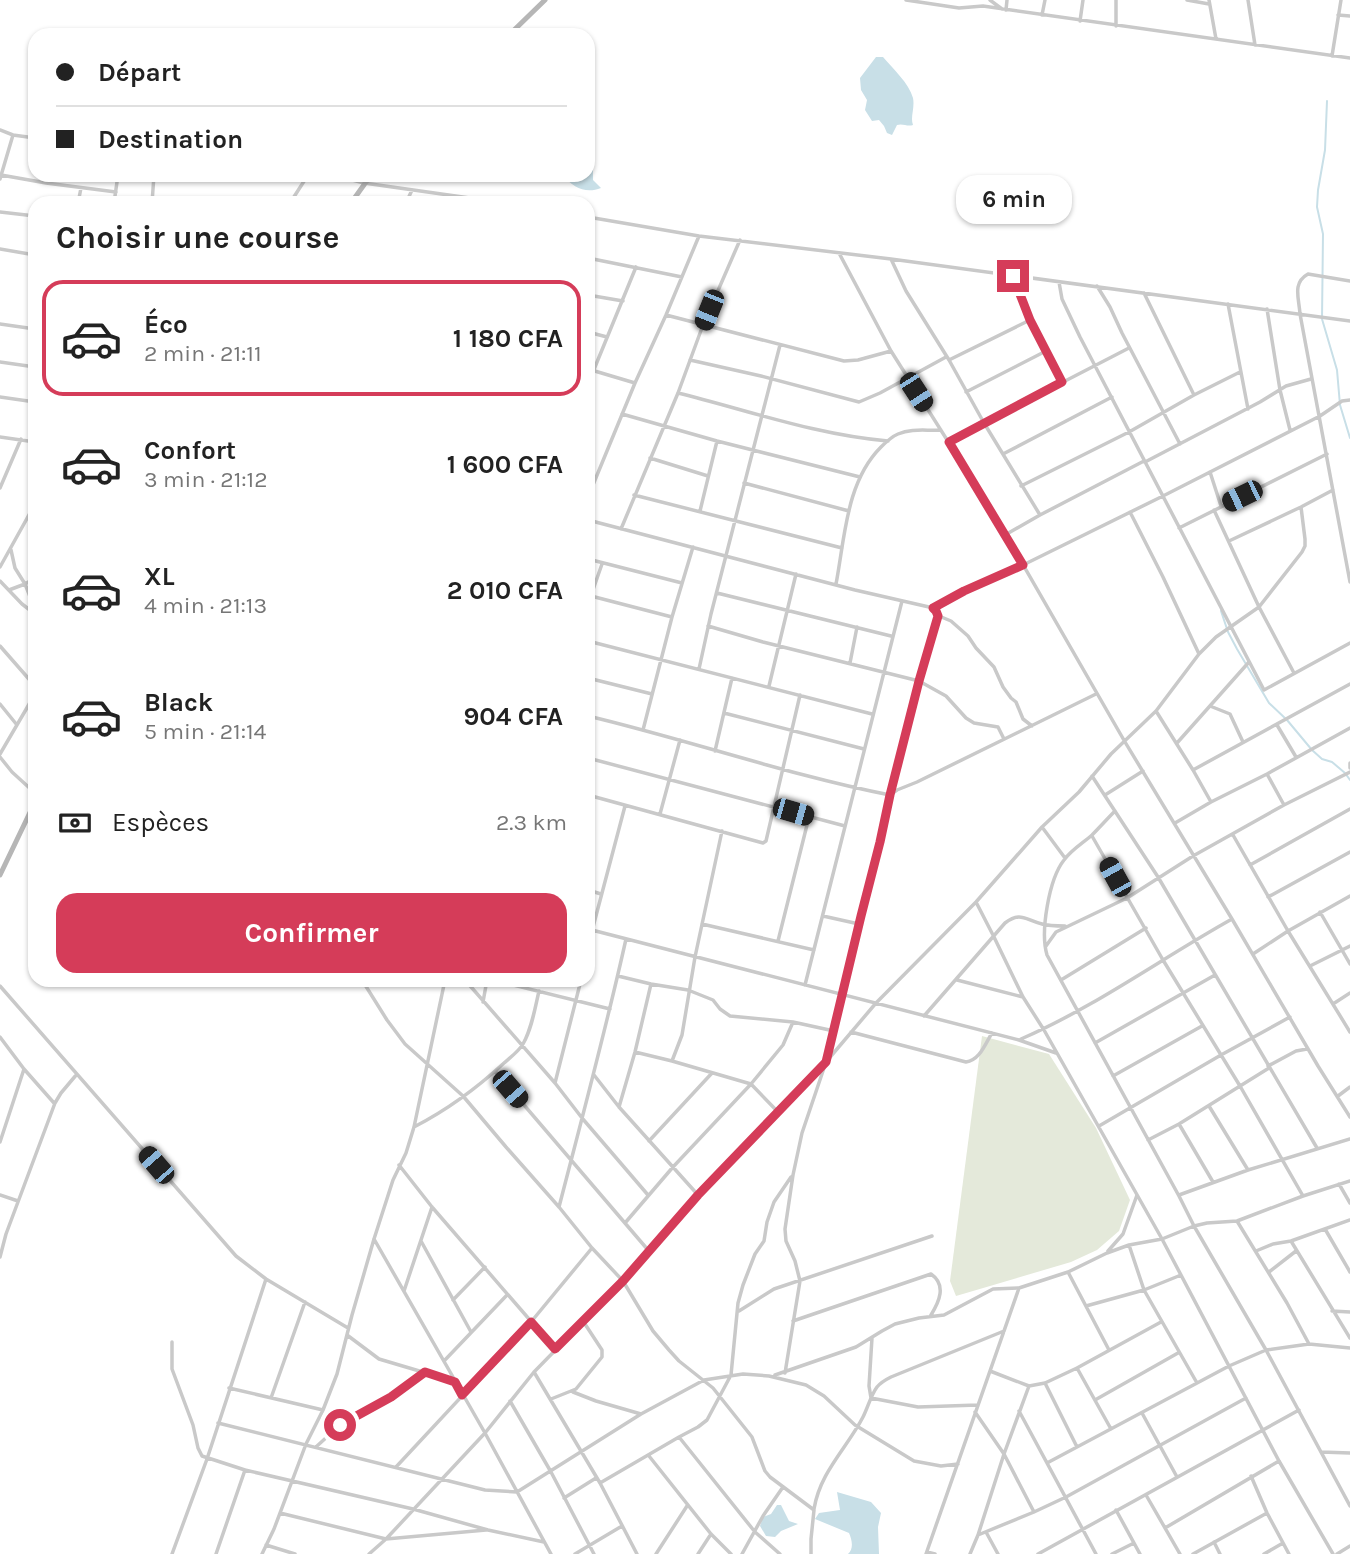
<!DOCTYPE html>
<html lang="fr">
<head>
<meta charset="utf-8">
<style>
	:root { --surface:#fff; --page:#f2f2f2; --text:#222; --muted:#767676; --line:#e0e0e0; --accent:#d53c59 }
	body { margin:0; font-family:Karla,sans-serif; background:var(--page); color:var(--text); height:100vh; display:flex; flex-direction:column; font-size:26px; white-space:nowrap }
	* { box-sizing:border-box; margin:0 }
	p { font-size:23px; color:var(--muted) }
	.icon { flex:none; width:38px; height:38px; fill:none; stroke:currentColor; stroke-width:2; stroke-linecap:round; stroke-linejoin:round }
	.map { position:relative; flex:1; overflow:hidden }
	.drawer { position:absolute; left:28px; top:196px; width:567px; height:791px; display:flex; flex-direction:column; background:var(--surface); border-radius:21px; box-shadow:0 2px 5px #0004 }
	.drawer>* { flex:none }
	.guide { position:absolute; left:28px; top:28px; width:567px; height:154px; border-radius:21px; box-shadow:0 2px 5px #0004; display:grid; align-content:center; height:154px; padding:0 28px; background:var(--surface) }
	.end { position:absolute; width:32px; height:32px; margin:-16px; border:9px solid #d53c59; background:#fff; box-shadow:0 0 0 4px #fff }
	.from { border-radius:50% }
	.bubble { position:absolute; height:49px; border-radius:21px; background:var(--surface); box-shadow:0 2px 5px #0004; font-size:23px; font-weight:700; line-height:49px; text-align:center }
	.car { position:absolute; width:21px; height:42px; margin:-21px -10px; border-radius:9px; box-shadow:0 0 5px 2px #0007; background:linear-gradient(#222 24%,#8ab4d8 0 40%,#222 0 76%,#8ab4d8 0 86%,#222 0) }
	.guide b { display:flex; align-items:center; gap:24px; height:66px; font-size:26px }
	.guide b+b { border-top:2px solid var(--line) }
	.guide i { width:18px; height:18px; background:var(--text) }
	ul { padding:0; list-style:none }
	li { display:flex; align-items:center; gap:21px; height:116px; margin:0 14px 10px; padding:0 14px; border:4px solid transparent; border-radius:21px }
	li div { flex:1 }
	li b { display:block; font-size:26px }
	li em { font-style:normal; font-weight:700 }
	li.on { border-color:var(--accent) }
	li>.icon { width:63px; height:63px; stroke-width:1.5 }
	h2 { padding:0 28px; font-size:32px; line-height:84px }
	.pay { display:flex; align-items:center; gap:18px; height:77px; padding:0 28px; font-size:26px }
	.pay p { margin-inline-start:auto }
	.primary-button { display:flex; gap:14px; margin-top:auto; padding:14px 28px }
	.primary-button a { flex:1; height:80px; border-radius:21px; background:var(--accent); color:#fff; font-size:28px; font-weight:700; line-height:80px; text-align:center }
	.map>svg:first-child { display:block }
	.green { fill:#e4e9da }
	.water { fill:#c8dfe7 }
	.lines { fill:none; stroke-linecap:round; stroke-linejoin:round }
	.stream { stroke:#c8dfe7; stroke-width:2 }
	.street { stroke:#c9c9c9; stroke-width:3.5 }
	.secondary { stroke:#b6b6b6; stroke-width:5 }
	.route { stroke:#d53c59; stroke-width:9 }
</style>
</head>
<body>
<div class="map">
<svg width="1350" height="1554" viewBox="0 0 1350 1554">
	<rect width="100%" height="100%" fill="#fff"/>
	<path class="green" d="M982 1036 1049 1054 1096 1128 1130 1200 1119 1231 1097 1250 1071 1262 956 1296 950 1281Z"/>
	<path class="water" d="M876 57H883C893 69 909 83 913 98 915 108 910 117 913 125 907 127 903 123 897 125L892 135 887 133 884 126 879 120 872 121 865 110 867 100 861 90 860 78Z
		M588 153 593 154V180L601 188C586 194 573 188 563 175H588Z
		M837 1492 871 1502 881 1513 878 1527 879 1554H848C854 1549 852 1540 849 1533L815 1519 819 1513 840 1510Z
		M777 1505H781L789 1521 798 1524 781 1531 775 1537 766 1536 760 1526 763 1517 771 1514Z"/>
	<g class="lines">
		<path class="stream" d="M1327 101 1325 150 1318 190 1317 207 1323 234 1322 319 1337 370 1340 405 1350 438
			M1221 611 1228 632 1237 649 1269 703 1287 720 1312 750 1322 759 1332 762 1345 773 1350 780"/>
		<path class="street" d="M906 0 959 8 983 6 1350 58
			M990 0 1002 9
			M1116 0V26
			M1187 0 1209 4
			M1209 0 1216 39
			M1248 0 1255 45
			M1006 10 1007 0
			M1042 15 1045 0
			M1338 15 1350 16
			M1080 21 1083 0
			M1332 56 1341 0
			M0 130 13 135 35 138
			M1 175 46 183 116 192
			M333 175 364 183 505 203
			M0 179 13 135
			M153 198 194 203
			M78 203 81 188
			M114 203 118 175
			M152 203 154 175
			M290 203 308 175
			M406 203 412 190
			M0 212 35 216
			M588 217 699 236 891 259 1350 321
			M0 249 35 255
			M839 253 891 351 995 516 1125 742 1232 919 1318 1066 1350 1117
			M588 258 682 277
			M891 259 906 291 949 360 984 423 1040 515 1144 461
			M1014 276 1030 320 1062 382
			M1350 281 1308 274C1292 283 1299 298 1300 314L1350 582
			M1059 282 1062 299 1080 337 1264 690 1350 643
			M1097 286 1110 307 1122 333 1180 444
			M1144 293 1194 395
			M588 295 623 301
			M1228 304 1248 409
			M1267 309 1280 390 1290 430
			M666 315 844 361 858 360 891 351
			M0 324 35 329
			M588 332 607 337
			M690 360 761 376 859 402 880 393 946 357
			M949 360 1030 320
			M0 362 35 367
			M588 369 635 383
			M588 384 636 267
			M966 392 1046 351
			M678 393C747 410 816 435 888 441
			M0 397 35 402
			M622 414 717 441 860 477
			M0 437 35 442
			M949 442 1038 395 1129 348
			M1003 454 1112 397
			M650 458 708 476
			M1145 462 1260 402 1286 386 1311 379
			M1210 472 1221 506
			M744 483 849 511
			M1021 486 1129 432 1194 395 1240 372
			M0 488 21 439
			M634 495 842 548
			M588 497 635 383 666 315 699 236
			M1214 510 1259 607 1294 673
			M700 511 717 441
			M1130 512 1163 577 1199 654
			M588 520 855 590 929 607C934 609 937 610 938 616L919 681 890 795 880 842 827 1058
			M1179 528 1327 454
			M621 529 678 393 703 325 740 240
			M1005 535 1040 515
			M1229 541 1301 507 1333 490
			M11 550 15 568 25 584 35 609
			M588 559 682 583
			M0 567 35 504
			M0 581 22 604 35 614
			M836 584C845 537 846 482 881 447 886 442 891 437 898 434 912 428 926 431 941 430
			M9 590 25 584 35 578
			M717 593 891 636
			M591 596 672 617
			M588 604 602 564
			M933 608 964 591 1023 565 1163 496 1320 416 1342 401 1350 400
			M939 616 951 621 968 636 976 648 994 667 1003 687 1011 698 1016 702 1023 719 1032 726
			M708 626 763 642 919 681 946 696 966 718 974 723 998 727 1004 739
			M588 641 872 714
			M0 646 35 686
			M850 663 857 627
			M699 669 711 614 780 345
			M588 678 652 694
			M769 686 796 574
			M0 704 17 725
			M1210 706 1230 714 1243 742
			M1156 711 1193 770 1211 802 1175 823
			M724 713 864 749
			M588 716C689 740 788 775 890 795L897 790 917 782 1096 694
			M1277 725 1296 757
			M643 730 672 617 693 547
			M1177 743 1249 662
			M715 751 732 678
			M0 754 35 694
			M0 757 12 772 35 793
			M588 758 845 826
			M1350 763V768
			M1193 770 1350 684
			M1267 774 1284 805
			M1092 776 1158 877 1317 1148
			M588 795 763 843 766 841 800 695
			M1105 795 1143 771
			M1211 802 1267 774 1350 728
			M1115 811C1107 819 1100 827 1092 835 1083 843 1071 850 1064 860 1049 879 1040 932 1047 955L1179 1196 1194 1226 1266 1350 1350 1506
			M660 814 680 740
			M1042 827 1065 858
			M1233 835 1288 931 1350 1032
			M1092 836 1163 960 1240 1086 1303 1196
			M1250 865 1350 809
			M588 890 601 894
			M1268 897 1350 852
			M976 902 994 937 1023 997 1044 1030 1162 1239 1279 1461 1333 1554
			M1320 912 1350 964
			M823 916 859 924
			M702 924 814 950
			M588 929 1019 1040 1056 1053
			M778 941 809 817
			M588 946 625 806
			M1046 946 1056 932 1127 898 1193 856 1284 805 1350 772
			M1253 954 1288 931 1350 896
			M1310 966 1350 946
			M618 976 651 984 688 990 713 1000 720 1009 730 1016 793 1022 834 1031
			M362 980 387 1020 405 1044 463 1096 506 1147 559 1207 592 1248 623 1281 653 1331 669 1350 679 1361 713 1388 752 1437 765 1471 770 1477 814 1510 811 1539V1554
			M465 980 555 1083 582 1118 648 1195
			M493 980 610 1009
			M957 980 1023 997
			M1061 980 1146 928
			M805 985 902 601
			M0 986 236 1256 266 1279 348 1328
			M483 1002 487 980
			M1333 1004 1350 993
			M924 1016 1005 923C1021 911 1025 920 1042 924 1049 926 1057 926 1065 926
			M851 1032 966 1062C980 1060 985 1044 992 1033
			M0 1037 24 1069 54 1103
			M1021 1039C1095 1007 1162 958 1232 919
			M1095 1043 1215 975
			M635 1052 672 1061 751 1084 778 1112
			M672 1061 682 1035 695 957 722 831
			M1268 1066 1296 1051 1307 1049
			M495 1071 648 1250
			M594 1075 619 1107 698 1195
			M1113 1076 1202 1026
			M555 1083 581 980
			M1338 1096 1350 1087
			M1209 1106 1248 1170
			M619 1107 635 1052 651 984
			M1179 1124 1213 1182
			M1099 1126 1221 1055 1290 1017
			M414 1127C447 1110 477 1088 504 1063 511 1057 519 1051 523 1044 532 1028 535 1008 539 991
			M1148 1140 1179 1124 1269 1068
			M649 1141 712 1073
			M0 1142 24 1069
			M399 1165 432 1207 555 1349
			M1339 1184 1350 1203
			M0 1195 18 1201
			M1179 1195 1248 1170 1350 1139
			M559 1207C582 1118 606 1029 626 939
			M1237 1221 1287 1303 1309 1344
			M625 1223 673 1167 751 1084 783 1045 793 1022
			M1325 1229 1350 1272
			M374 1239 485 1433 551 1554
			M421 1241 471 1332
			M1291 1241 1350 1338
			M1129 1245 1144 1290 1197 1383
			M1108 1251 1123 1234 1137 1195
			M1256 1251 1273 1244 1291 1241 1350 1220
			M0 1257 6 1234 55 1103 61 1093 77 1074
			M1068 1272 1109 1350
			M1269 1272 1296 1251
			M404 1291 432 1207
			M453 1300 485 1267
			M1086 1306 1144 1290 1181 1275
			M739 1311 774 1289 932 1236
			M1332 1311 1350 1312
			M793 1321 931 1274C947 1285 939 1302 931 1315
			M347 1335 379 1359 453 1381
			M872 1338 869 1386 871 1398 918 1407 978 1405
			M172 1342V1369L193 1425 198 1448 202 1456 245 1470 413 1509 488 1530 544 1542
			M444 1361 507 1295
			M1077 1368 1111 1429
			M990 1371 1029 1386 1045 1383 1077 1368 1161 1322
			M534 1372 600 1483 637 1554
			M785 1373 800 1281 795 1261 786 1241 785 1229 793 1175 802 1133 825 1065
			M775 1375 856 1347 882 1331 895 1324 919 1318 944 1315 993 1289 1019 1288 1068 1272 1107 1253 1129 1245 1162 1239 1194 1226 1207 1223 1237 1221 1303 1196 1350 1181
			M1045 1383 1077 1447
			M229 1388 323 1410
			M573 1392 596 1401 641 1414
			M271 1398 305 1302
			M551 1399 576 1389 602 1357V1350L583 1321
			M1095 1400 1178 1353
			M510 1401 551 1472 594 1554
			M1019 1411 1096 1554
			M975 1412 1004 1454 1034 1512
			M1142 1413 1177 1477
			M218 1423 485 1490 517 1492 641 1414 704 1380 743 1374 769 1376 806 1385 824 1396 855 1425 914 1461 941 1466 958 1464
			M679 1437 755 1532 780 1554
			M317 1446 340 1425 391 1397 425 1372
			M1321 1452 1350 1453
			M649 1456 711 1534 731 1554
			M1047 1463 1229 1366 1266 1350 1309 1344 1350 1348
			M396 1467 531 1322 592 1248
			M1251 1476 1267 1513 1289 1554
			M600 1483 679 1437 698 1427 707 1420 731 1375 738 1303 743 1285 755 1254 764 1241 767 1222 774 1202 791 1177
			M1146 1495 1180 1554
			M564 1498 596 1478
			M814 1509C820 1472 847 1448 863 1417 868 1407 871 1395 877 1387 881 1382 885 1380 891 1377L1004 1331
			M1116 1510 1140 1554
			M280 1513 386 1539 486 1530
			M1165 1528 1279 1461
			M986 1532 998 1554
			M978 1535 1034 1512 1066 1497 1246 1398
			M1214 1542 1220 1554
			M266 1545 295 1554
			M927 1552 935 1554
			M172 1554 207 1459 266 1279
			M216 1554 245 1470
			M262 1554 274 1529 306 1444 323 1410 337 1374 352 1315 374 1239 393 1180 406 1153 414 1127 445 980
			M369 1554 386 1539 485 1433 534 1372 623 1281 698 1195 826 1062 876 1003 976 902 1042 827 1079 792 1111 754 1156 711 1199 654 1216 637 1259 607 1302 552 1305 546V539L1301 507
			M575 1554 622 1526
			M656 1554 687 1506
			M698 1554 711 1534
			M742 1554 763 1516 783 1487
			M926 1554 1019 1288
			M970 1554 978 1535 1004 1454 1029 1386
			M1038 1554 1299 1410
			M1112 1554 1134 1543
			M1193 1554 1267 1513
			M1264 1554 1283 1543
			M1337 1554 1350 1546"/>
		<path class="secondary" d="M509 35 545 0
			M351 203 371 175
			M0 875 35 802"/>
	</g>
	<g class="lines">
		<path class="route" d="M340 1425 391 1397 425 1372 455 1382 462 1395 531 1322 555 1349 623 1281 698 1195 826 1062 861 916 880 842 890 795 919 681 938 616 936 611 933 608 964 591 1023 565 949 442 1062 382 1030 320 1013 276"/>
	</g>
</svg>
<i class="end from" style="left:340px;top:1425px"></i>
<i class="end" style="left:1013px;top:276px"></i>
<div class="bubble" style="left:956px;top:175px;width:116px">6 min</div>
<i class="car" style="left:709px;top:310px;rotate:202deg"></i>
<i class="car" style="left:916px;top:392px;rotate:147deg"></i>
<i class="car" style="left:1242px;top:496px;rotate:244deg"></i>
<i class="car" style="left:793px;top:812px;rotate:106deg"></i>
<i class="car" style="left:1115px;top:877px;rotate:331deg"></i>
<i class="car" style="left:510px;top:1089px;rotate:139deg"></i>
<i class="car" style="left:156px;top:1165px;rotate:319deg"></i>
<div class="guide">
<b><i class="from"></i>Départ</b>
<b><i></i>Destination</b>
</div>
<section class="drawer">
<h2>Choisir une course</h2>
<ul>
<li class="on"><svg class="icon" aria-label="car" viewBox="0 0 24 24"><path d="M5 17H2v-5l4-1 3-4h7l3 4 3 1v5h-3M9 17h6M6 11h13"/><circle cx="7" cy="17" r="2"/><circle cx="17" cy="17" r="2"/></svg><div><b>Éco</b><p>2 min · 21:11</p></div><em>1 180 CFA</em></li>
<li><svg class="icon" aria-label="car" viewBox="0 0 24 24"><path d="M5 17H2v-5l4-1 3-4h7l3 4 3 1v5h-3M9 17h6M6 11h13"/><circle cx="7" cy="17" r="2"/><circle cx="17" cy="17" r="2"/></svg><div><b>Confort</b><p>3 min · 21:12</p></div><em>1 600 CFA</em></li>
<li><svg class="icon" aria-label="car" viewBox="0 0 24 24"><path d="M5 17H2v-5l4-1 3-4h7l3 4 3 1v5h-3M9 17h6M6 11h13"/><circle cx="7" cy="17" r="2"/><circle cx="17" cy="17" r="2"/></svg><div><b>XL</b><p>4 min · 21:13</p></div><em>2 010 CFA</em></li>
<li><svg class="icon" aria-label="car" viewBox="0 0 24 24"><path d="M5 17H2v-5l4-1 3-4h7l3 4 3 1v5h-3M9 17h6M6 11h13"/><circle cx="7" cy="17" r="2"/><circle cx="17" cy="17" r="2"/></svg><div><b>Black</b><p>5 min · 21:14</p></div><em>904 CFA</em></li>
</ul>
<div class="pay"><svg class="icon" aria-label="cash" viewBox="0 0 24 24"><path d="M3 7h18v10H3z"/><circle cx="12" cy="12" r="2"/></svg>Espèces<p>2.3 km</p></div>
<div class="primary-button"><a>Confirmer</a></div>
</section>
</div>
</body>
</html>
